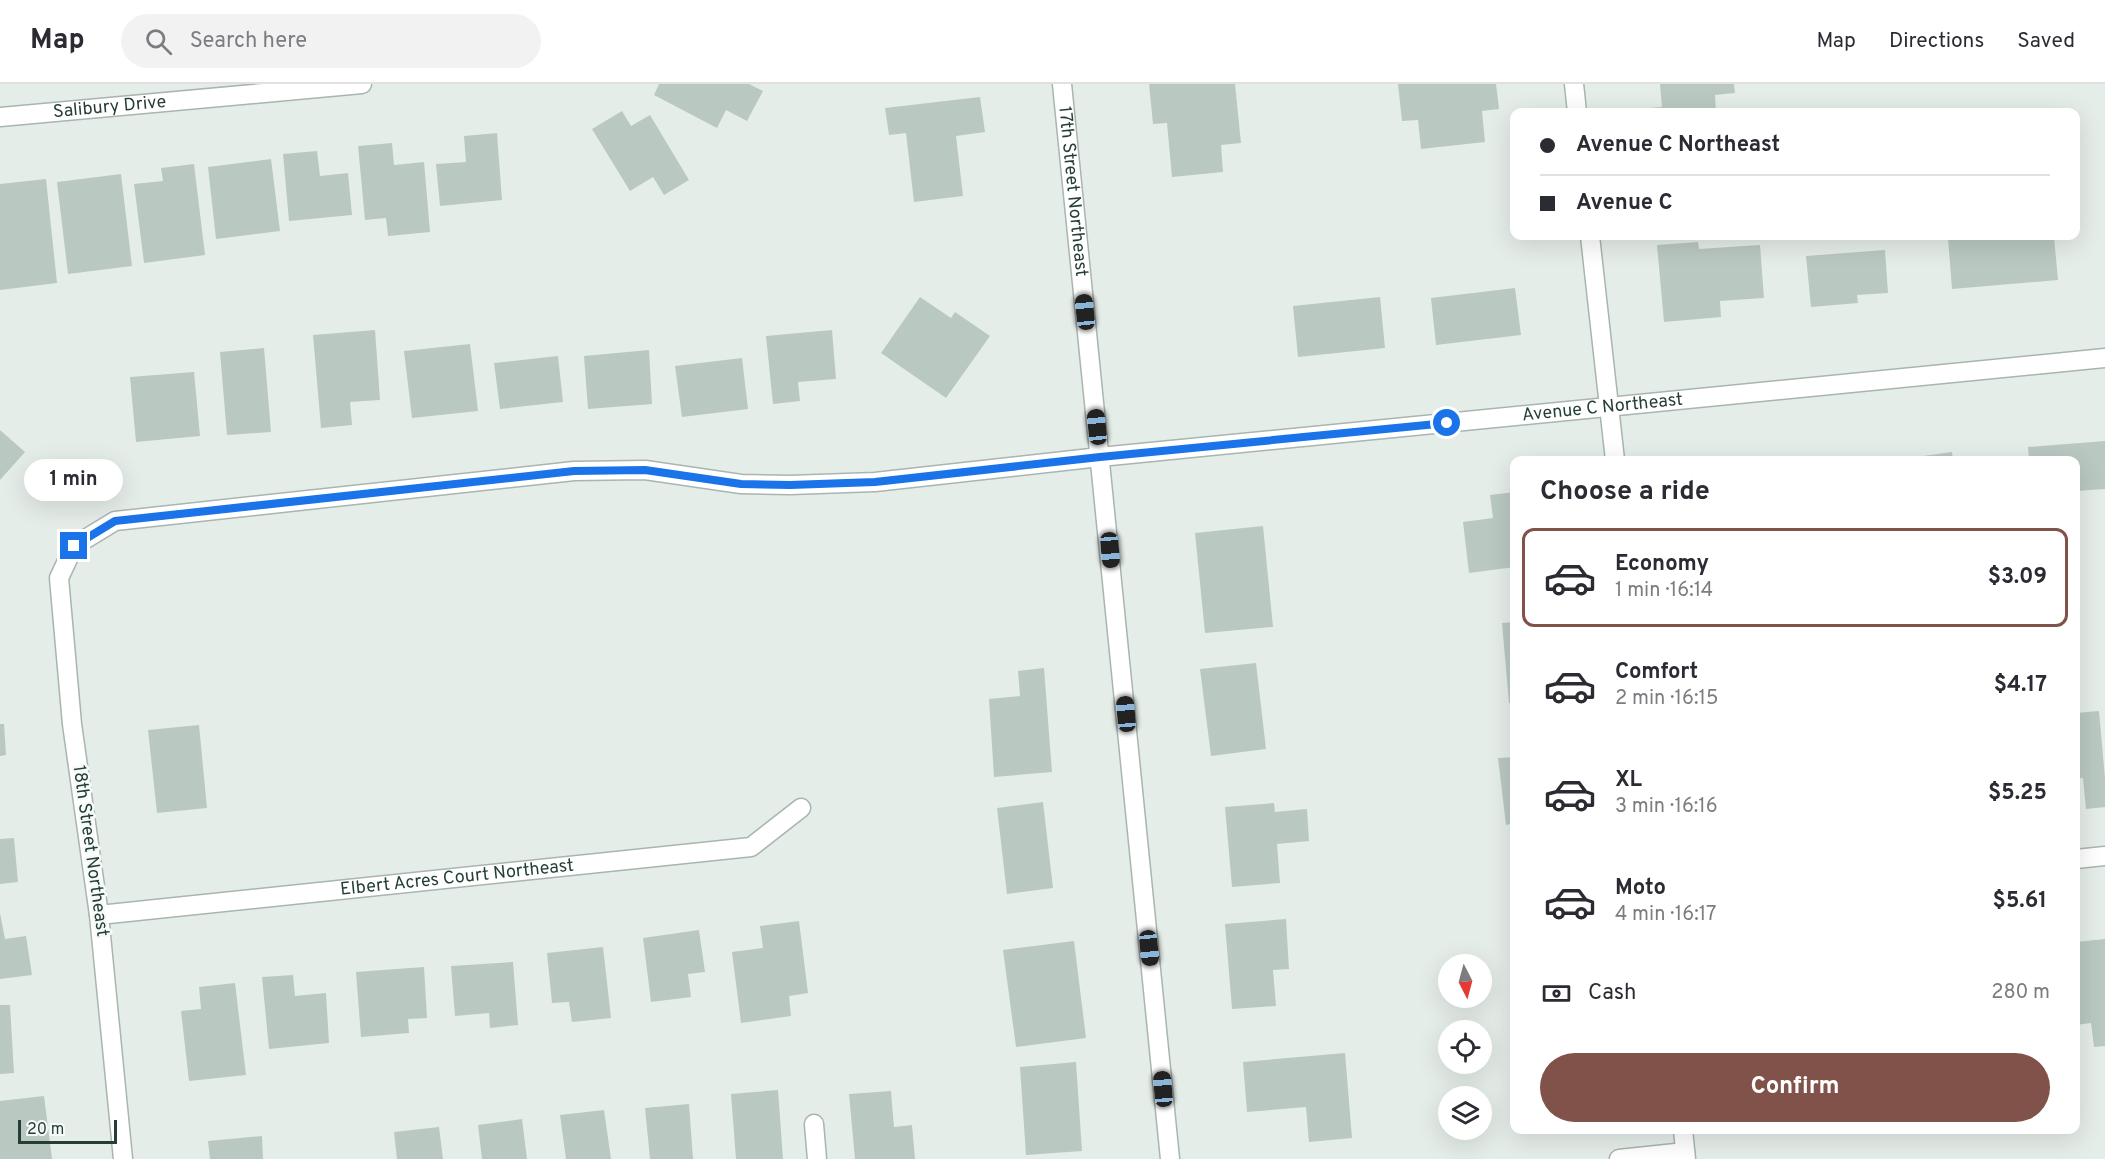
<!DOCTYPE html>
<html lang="en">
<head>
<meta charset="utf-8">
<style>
	:root { --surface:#fff; --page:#f2f2f3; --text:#2b2b33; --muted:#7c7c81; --line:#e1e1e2; --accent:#81524a }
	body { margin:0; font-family:Overpass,sans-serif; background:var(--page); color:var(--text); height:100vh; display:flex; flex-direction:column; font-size:22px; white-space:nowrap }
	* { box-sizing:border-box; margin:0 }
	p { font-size:20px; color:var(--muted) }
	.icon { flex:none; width:33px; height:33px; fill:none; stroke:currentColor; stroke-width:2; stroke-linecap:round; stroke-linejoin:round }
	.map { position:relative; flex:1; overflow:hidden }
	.panel { position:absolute; left:1510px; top:372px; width:570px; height:678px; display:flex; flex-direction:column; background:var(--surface); border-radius:12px; box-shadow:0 6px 24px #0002 }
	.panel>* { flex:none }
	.banner { position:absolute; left:1510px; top:24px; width:570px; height:132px; border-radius:12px; box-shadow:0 6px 24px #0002; display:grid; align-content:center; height:132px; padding:0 30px; background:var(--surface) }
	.needle { width:39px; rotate:174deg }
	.fabs { position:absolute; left:1438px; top:870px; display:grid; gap:12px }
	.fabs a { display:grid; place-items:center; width:54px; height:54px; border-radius:50%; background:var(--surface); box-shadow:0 6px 24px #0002; font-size:30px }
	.scale { position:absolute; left:18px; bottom:15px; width:99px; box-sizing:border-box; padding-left:6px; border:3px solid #253f37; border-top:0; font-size:16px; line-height:21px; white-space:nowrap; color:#253f37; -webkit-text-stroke:4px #f6faf8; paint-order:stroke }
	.end { position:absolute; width:27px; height:27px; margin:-14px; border:8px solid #1a73e8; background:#fff; box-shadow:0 0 0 3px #fff }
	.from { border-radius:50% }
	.bubble { position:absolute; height:42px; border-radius:21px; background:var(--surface); box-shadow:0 6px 24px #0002; font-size:20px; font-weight:700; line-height:42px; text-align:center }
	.car { position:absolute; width:18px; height:36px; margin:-18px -9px; border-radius:8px; box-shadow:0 0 4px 2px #0007; background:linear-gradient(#222 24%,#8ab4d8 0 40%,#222 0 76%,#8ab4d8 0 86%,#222 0) }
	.banner b { display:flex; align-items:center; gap:21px; height:57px; font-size:22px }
	.banner b+b { border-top:2px solid var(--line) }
	.banner i { width:15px; height:15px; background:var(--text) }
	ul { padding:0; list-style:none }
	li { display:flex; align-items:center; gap:18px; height:99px; margin:0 12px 9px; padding:0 18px; border:3px solid transparent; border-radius:12px }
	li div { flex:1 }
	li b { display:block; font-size:22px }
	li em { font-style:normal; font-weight:700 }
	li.active { border-color:var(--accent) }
	li>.icon { width:54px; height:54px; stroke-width:1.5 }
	h2 { padding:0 30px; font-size:27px; line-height:72px }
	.pay { display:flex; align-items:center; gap:15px; height:66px; padding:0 30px; font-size:22px }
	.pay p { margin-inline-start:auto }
	.cta { display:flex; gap:12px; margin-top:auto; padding:12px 30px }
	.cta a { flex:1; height:69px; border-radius:36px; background:var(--accent); color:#fff; font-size:24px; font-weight:700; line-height:69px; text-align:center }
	header { display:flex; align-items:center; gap:36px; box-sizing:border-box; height:84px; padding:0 30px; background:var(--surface); border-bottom:2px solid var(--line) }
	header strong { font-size:28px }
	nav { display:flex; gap:33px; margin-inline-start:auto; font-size:21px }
	.search { width:420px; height:54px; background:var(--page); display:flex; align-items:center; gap:15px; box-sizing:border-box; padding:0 21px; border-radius:33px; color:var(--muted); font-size:22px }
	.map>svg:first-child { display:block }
	.building { fill:#bac8c2 }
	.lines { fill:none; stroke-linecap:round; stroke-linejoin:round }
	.street-casing { stroke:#a8b5b0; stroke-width:21 }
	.street { stroke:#fff; stroke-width:18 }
	.route { stroke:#1a73e8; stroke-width:8 }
	.labels { text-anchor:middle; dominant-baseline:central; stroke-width:5; stroke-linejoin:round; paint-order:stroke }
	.street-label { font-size:18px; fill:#253f37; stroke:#f6faf8 }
</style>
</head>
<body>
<header>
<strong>Map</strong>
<div class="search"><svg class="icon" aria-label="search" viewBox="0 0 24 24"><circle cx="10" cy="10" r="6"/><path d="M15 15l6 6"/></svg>Search here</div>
<nav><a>Map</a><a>Directions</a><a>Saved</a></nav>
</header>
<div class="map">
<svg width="2105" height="1075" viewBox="0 0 2105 1075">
	<rect width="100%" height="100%" fill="#e5ede9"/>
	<path class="building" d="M659 0H749L763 7 747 37 726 26 717 44 654 11Z
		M1149 0H1235L1241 59 1221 61 1223 88 1172 93 1167 39 1153 40Z
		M1398 0H1496L1499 25 1482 27 1485 58 1421 65 1418 36 1402 37Z
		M1660 0H1734L1735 9 1715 11 1716 28H1626V26L1662 23Z
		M980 13 985 48 956 52 963 112 914 118 906 49 889 51 885 24Z
		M622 27 631 42 650 31 689 96 664 111 653 93 630 107 592 45Z
		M497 49 502 116 440 122 436 80 466 78 464 52Z
		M392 59 394 81 424 78 430 148 388 152 386 134 365 136 358 62Z
		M317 67 320 92 348 89 352 131 289 137 283 70Z
		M271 75 280 147 216 155 208 83Z
		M194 80 205 171 144 179 134 100 163 97 161 84Z
		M121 90 132 182 68 190 57 98Z
		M46 95 57 199 0 206V100Z
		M1965 152 2054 153 2058 196 1952 205 1948 154Z
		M1698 158 1699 165 1760 161 1764 214 1720 217 1721 233 1664 238 1657 161Z
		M1885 166 1888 209 1857 211 1858 219 1811 223 1806 172Z
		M1515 204 1521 251 1436 261 1431 214Z
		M920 213 951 234 955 228 990 252 946 314 881 269Z
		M1380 213 1385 264 1298 273 1293 222Z
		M375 246 380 316 350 318 352 341 321 344 313 251Z
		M832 246 836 295 798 298 800 317 773 320 766 252Z
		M470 260 478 327 412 334 404 267Z
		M264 264 271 348 227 351 220 268Z
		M649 266 652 320 588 325 584 272Z
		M558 272 563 318 500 325 494 279Z
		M742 274 748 325 682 333 675 282Z
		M194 288 200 352 136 358 130 293Z
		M0 346 25 368 0 396Z
		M2105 357V405L2076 407V376H2029L2028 363Z
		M1952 368 1953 376H1902V375Z
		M1515 408V483L1469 489 1463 438 1493 434 1490 411Z
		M1263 442 1273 543 1205 549 1195 449Z
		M1515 538V619H1509L1502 539Z
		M1256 579 1266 665 1211 672 1200 585Z
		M1044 584 1052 688 994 693 989 615 1020 612 1018 587Z
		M2099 627 2105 694V723L2086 725 2083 694 2076 695V629Z
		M0 640H4L6 671 0 672Z
		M199 641 207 724 157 729 148 646Z
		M1515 673V739L1506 741 1498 674Z
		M1043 718 1053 804 1007 810 997 724Z
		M1274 719 1275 728 1307 725 1309 757 1277 760 1280 799 1232 803 1225 723Z
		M14 754 18 798 0 800V755Z
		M0 829 5 855 26 852 32 891 0 895Z
		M1286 835 1289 885 1273 886 1276 922 1232 925 1225 840Z
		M799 837 808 909 789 912 791 932 741 939 732 868 763 864 760 842Z
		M699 846 705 888 688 890 691 913 651 918 643 854Z
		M2105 855V962L2094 963 2091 939 2076 941V858Z
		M1074 857 1086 954 1016 963 1003 866Z
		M603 863 611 934 572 938 569 918 552 919 547 869Z
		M513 878 518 941 490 944 489 929 455 932 451 882Z
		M424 883 427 934 408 935 409 949 361 953 356 888Z
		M293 891 295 912 326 909 329 959 269 965 262 893Z
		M235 899 246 991 189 997 181 927 201 925 199 903Z
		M0 921H10L14 989 0 990Z
		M1345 969 1352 1054 1309 1058 1306 1023 1247 1028 1243 978Z
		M1076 978 1082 1067 1026 1071 1020 983Z
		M778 1006 783 1075H736L731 1010Z
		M891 1007 894 1043 912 1041 915 1075H855L849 1010Z
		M44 1012 52 1075H0V1017Z
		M689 1020 693 1075H650L645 1024Z
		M604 1026 611 1075H566L560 1031Z
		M522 1035 527 1075H482L478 1041Z
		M439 1043 443 1075H397L394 1048Z
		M262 1052 263 1075H210L208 1057Z"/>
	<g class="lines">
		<g class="street-casing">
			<g id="street">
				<path id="s1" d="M1062 0 1170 1075"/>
				<path d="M1574 0 1577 28"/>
				<path id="s2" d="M0 33 362 0"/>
				<path d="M1590 152 1615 376"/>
				<path d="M2076 775 2105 772"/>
				<path id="s3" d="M99 831 751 763 801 724"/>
				<path d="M814 1040 817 1075"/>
				<path d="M1683 1046 1686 1075"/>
				<path id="s4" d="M123 1075 99 831 72 640 59 494 74 462 115 437 574 387 645 386 741 400 790 401 875 398 1100 373 2105 274"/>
				<path d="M1619 1075 1685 1068"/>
			</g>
		</g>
		<use href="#street" class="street"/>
	</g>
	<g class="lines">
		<path class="route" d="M74 462 115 437 574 387 645 386 741 400 790 401 875 398 1100 373 1447 339"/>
	</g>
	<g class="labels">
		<g class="street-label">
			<text stroke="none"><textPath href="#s2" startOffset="110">Salibury Drive</textPath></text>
			<text stroke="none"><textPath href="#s1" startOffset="108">17th Street Northeast</textPath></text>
			<text stroke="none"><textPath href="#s4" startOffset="2163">Avenue C Northeast</textPath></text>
			<text transform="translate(90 767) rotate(82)">18th Street Northeast</text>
			<text stroke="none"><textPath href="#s3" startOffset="360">Elbert Acres Court Northeast</textPath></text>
		</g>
	</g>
</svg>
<div class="fabs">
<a><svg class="needle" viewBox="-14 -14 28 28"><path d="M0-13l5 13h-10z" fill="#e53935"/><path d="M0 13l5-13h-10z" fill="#7c7c81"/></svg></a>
<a><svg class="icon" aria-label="locate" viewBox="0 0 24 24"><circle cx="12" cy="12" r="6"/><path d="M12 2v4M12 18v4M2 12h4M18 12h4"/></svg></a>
<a><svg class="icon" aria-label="layers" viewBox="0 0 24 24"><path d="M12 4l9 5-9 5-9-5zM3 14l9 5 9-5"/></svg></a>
</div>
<div class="scale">20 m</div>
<i class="end from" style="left:1447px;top:339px"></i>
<i class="end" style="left:74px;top:462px"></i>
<div class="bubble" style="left:24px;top:375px;width:99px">1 min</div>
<i class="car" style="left:1085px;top:228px;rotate:354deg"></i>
<i class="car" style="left:1097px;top:343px;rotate:354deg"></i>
<i class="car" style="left:1110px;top:466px;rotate:175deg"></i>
<i class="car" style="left:1126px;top:630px;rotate:355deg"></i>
<i class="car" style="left:1149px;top:864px;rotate:174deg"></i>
<i class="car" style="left:1163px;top:1005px;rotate:355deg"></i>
<div class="banner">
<b><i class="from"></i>Avenue C Northeast</b>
<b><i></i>Avenue C</b>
</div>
<section class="panel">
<h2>Choose a ride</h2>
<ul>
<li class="active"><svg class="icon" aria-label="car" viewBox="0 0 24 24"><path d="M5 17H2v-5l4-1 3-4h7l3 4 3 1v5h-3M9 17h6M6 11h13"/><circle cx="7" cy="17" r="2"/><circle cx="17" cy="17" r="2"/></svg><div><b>Economy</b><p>1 min · 16:14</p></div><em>$3.09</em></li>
<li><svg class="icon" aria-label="car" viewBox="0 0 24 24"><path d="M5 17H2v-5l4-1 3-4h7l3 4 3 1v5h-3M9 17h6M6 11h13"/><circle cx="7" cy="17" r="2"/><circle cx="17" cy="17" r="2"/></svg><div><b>Comfort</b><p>2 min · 16:15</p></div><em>$4.17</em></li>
<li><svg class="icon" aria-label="car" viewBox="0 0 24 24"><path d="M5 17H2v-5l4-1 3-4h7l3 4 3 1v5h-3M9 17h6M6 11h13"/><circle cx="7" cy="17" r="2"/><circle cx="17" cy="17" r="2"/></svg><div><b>XL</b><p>3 min · 16:16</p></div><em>$5.25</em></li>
<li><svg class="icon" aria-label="car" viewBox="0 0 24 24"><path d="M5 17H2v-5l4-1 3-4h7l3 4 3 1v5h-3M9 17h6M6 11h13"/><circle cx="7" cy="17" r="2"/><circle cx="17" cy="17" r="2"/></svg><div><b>Moto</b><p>4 min · 16:17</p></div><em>$5.61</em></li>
</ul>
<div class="pay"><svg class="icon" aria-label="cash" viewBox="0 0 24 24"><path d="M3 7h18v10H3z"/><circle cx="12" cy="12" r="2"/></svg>Cash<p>280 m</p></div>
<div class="cta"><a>Confirm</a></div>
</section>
</div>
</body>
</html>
